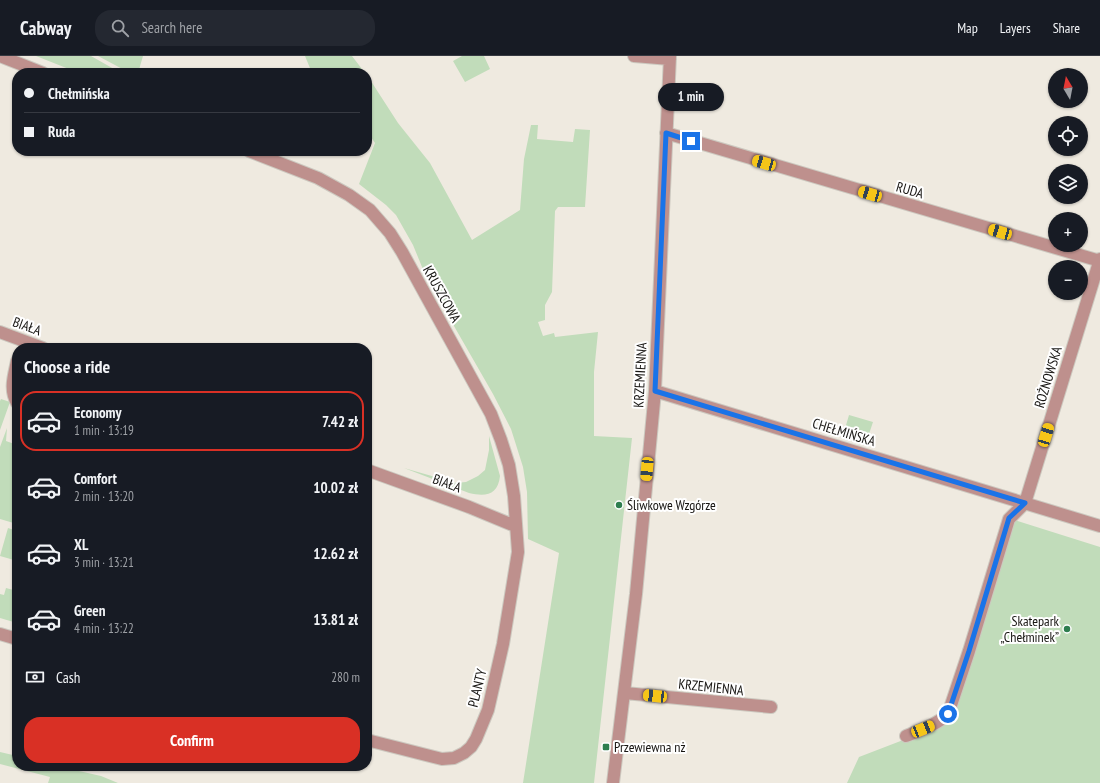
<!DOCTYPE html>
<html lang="en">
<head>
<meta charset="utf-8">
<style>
	:root { --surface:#171b24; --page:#242831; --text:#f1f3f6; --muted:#9ea1a6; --line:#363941; --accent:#d93025 }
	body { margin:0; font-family:"PT Sans Narrow",sans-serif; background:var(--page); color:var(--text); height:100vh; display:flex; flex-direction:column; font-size:15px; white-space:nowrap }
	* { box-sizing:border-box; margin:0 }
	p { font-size:13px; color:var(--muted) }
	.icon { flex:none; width:22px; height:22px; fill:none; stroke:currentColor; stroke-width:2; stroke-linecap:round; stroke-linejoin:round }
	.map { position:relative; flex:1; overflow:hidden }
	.drawer { position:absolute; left:12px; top:287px; width:360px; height:428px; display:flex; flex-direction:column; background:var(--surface); border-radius:16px; box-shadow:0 1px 3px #0004 }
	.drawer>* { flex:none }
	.hud { position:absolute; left:12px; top:12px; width:360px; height:88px; border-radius:16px; box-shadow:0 1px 3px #0004; display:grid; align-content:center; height:88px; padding:0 12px; background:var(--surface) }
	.needle { width:26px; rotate:350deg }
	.fabs { position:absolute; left:1048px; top:12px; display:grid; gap:8px }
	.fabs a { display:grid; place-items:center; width:40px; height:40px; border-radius:50%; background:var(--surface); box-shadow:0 1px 3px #0004; font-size:20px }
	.end { position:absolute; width:18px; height:18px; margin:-9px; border:5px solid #1a73e8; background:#fff; box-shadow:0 0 0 2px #fff }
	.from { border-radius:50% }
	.bubble { position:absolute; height:28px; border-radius:14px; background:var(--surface); box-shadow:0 1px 3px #0004; font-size:13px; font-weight:700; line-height:28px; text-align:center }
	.car { position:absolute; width:12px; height:24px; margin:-12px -6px; border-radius:5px; box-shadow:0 0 3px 1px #0007; background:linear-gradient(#f5c518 24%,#345 0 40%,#f5c518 0 76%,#345 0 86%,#f5c518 0) }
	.hud b { display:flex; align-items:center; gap:14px; height:38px; font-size:15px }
	.hud b+b { border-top:1px solid var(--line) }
	.hud i { width:10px; height:10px; background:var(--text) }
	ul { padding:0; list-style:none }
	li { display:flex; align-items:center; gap:12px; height:60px; margin:0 8px 6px; padding:0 4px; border:2px solid transparent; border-radius:16px }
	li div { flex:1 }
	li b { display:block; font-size:15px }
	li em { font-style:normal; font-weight:700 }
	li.selected { border-color:var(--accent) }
	li>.icon { width:36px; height:36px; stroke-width:1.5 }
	h2 { padding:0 12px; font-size:18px; line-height:48px }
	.pay { display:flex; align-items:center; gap:10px; height:44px; padding:0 12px; font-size:15px }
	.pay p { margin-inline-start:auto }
	.primary-button { display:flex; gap:8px; margin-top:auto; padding:8px 12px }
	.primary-button a { flex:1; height:46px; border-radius:16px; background:var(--accent); color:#fff; font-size:16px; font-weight:700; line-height:46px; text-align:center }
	header { display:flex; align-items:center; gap:24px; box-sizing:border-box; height:56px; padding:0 20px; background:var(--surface); border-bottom:1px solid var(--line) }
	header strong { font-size:19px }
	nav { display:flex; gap:22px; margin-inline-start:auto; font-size:14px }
	.search { width:280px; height:36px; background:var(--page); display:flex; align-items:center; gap:10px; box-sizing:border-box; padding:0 14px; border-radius:16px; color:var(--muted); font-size:15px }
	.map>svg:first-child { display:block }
	.green { fill:#c1dcba }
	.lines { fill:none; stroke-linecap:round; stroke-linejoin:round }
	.minor-casing { stroke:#ccc8bf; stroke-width:14 }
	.minor { stroke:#be908d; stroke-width:12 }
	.route { stroke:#1a73e8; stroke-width:5 }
	.poi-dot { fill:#2e7e4f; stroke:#fff; stroke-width:1.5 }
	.labels { text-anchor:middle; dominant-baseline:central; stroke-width:4; stroke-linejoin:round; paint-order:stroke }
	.street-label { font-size:14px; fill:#171512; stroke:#fff }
	.poi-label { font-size:14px; fill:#171512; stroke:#fff; text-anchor:start }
</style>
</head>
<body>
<header>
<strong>Cabway</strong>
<div class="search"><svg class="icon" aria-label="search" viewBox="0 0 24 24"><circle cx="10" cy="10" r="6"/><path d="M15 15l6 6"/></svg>Search here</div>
<nav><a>Map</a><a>Layers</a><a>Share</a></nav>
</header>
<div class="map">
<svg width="1100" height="727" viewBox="0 0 1100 727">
	<rect width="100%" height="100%" fill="#efeae0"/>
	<path class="green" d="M36 0H91L121 17H79Z
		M98 0H143L138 17H130Z
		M305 0H352L365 17H312Z
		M462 0H484L490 13 465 26 453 5Z
		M367 19 398 67 430 107 472 184 520 154 524 103 531 69H538L537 83 573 86 575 73 590 74 585 151H558L555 155 552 236 545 249V264L538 266 543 280 554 277 555 281 598 276 594 316V380L632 382 594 727H523L559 497 528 483 527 436 523 411 511 373 493 338 427 223 413 189 396 159 386 149 359 128 375 87 367 75Z
		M1 343 10 346 0 374V345Z
		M849 359 873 366 867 384 844 376Z
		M7 372 6 385 17 389V468L0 463V391Z
		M489 380 500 420C498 439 486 441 469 437L404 412 456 427 466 426 478 420 485 414 489 394Z
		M1011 463 1100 491V727H847L859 701 950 666Z
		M8 472 17 475V497L14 504 0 500Z
		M6 532 17 535V567L0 562V538L4 539Z
		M0 696 17 700V710H57L101 720 118 727H48L50 721 0 708Z"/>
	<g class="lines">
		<g class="minor-casing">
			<path id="minor" d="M0 0 43 17
				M634 0 670 3
				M666 77 1100 205
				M249 95 318 122 349 139 370 154 390 177 402 196 491 358 501 384 509 409 514 440 518 496 503 588 488 654 476 683 471 691 464 697 454 702 442 703 367 684
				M0 276 43 292
				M17 305C14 320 9 333 17 347
				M655 335 1100 470
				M367 414 469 451 515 470
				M0 578 17 583
				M625 637 771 651
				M906 680C921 674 936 669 948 658L969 595 1009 463 1025 447 1100 203
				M613 727 636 538 655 335 670 0"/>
		</g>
		<use href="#minor" class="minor"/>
	</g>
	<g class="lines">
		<path class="route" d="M691 85 666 77 655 335 1025 447 1009 462 969 595 948 658"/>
	</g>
	<g class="poi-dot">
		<circle cx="619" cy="449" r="4"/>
		<circle cx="1067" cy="573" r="4"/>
		<rect x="602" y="687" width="8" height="8" rx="2"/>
	</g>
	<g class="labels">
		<g class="street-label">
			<text transform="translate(910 134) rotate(16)">RUDA</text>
			<text transform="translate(442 238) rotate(61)">KRUSZCOWA</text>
			<text transform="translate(27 270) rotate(20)">BIAŁA</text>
			<text transform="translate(640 319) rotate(-87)">KRZEMIENNA</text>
			<text transform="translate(1048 321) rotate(-73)">ROŻNOWSKA</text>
			<text transform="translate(844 376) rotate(17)">CHEŁMIŃSKA</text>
			<text transform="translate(447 427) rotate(20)">BIAŁA</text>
			<text transform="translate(711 631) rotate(6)">KRZEMIENNA</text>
			<text transform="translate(477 632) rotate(-76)">PLANTY</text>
		</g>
		<g class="poi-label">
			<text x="627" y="449">Śliwkowe Wzgórze</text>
			<text x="1059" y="565" text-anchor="end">Skatepark<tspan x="1059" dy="16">„Chełminek”</tspan></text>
			<text x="614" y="691">Przewiewna nż</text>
		</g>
	</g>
</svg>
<div class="fabs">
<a><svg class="needle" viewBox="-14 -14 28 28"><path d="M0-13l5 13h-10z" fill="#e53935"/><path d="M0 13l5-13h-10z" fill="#9ea1a6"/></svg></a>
<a><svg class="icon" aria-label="locate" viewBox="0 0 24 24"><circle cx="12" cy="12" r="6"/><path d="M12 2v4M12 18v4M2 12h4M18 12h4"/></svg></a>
<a><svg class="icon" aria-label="layers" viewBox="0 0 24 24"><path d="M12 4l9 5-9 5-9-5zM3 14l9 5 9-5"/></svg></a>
<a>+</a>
<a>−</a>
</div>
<i class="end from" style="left:948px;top:658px"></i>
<i class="end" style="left:691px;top:85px"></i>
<div class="bubble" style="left:658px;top:27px;width:66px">1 min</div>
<i class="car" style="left:764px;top:107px;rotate:286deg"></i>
<i class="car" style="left:870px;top:138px;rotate:286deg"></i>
<i class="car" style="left:1000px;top:176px;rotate:286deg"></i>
<i class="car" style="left:1046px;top:379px;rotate:17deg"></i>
<i class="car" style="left:647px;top:413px;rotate:185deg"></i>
<i class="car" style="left:655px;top:640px;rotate:276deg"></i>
<i class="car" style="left:923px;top:673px;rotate:68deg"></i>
<div class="hud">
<b><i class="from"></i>Chełmińska</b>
<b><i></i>Ruda</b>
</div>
<section class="drawer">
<h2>Choose a ride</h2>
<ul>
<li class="selected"><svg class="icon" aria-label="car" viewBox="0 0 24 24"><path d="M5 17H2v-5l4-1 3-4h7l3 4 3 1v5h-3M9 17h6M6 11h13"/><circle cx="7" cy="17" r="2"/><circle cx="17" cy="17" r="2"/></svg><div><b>Economy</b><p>1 min · 13:19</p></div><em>7.42 zł</em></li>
<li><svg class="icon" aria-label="car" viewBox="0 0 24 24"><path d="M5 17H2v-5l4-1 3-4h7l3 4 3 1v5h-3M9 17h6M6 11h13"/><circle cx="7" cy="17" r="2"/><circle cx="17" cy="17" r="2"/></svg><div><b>Comfort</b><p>2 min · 13:20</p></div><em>10.02 zł</em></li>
<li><svg class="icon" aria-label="car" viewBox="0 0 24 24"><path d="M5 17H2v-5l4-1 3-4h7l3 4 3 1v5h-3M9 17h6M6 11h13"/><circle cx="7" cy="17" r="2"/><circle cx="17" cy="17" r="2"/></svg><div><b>XL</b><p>3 min · 13:21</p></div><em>12.62 zł</em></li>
<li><svg class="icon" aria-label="car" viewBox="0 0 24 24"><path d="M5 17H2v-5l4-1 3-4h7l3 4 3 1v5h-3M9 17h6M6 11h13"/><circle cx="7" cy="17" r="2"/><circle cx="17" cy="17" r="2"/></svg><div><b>Green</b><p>4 min · 13:22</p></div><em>13.81 zł</em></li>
</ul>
<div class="pay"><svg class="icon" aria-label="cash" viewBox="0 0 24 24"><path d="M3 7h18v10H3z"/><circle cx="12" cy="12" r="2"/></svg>Cash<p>280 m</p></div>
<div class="primary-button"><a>Confirm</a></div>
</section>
</div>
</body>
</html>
